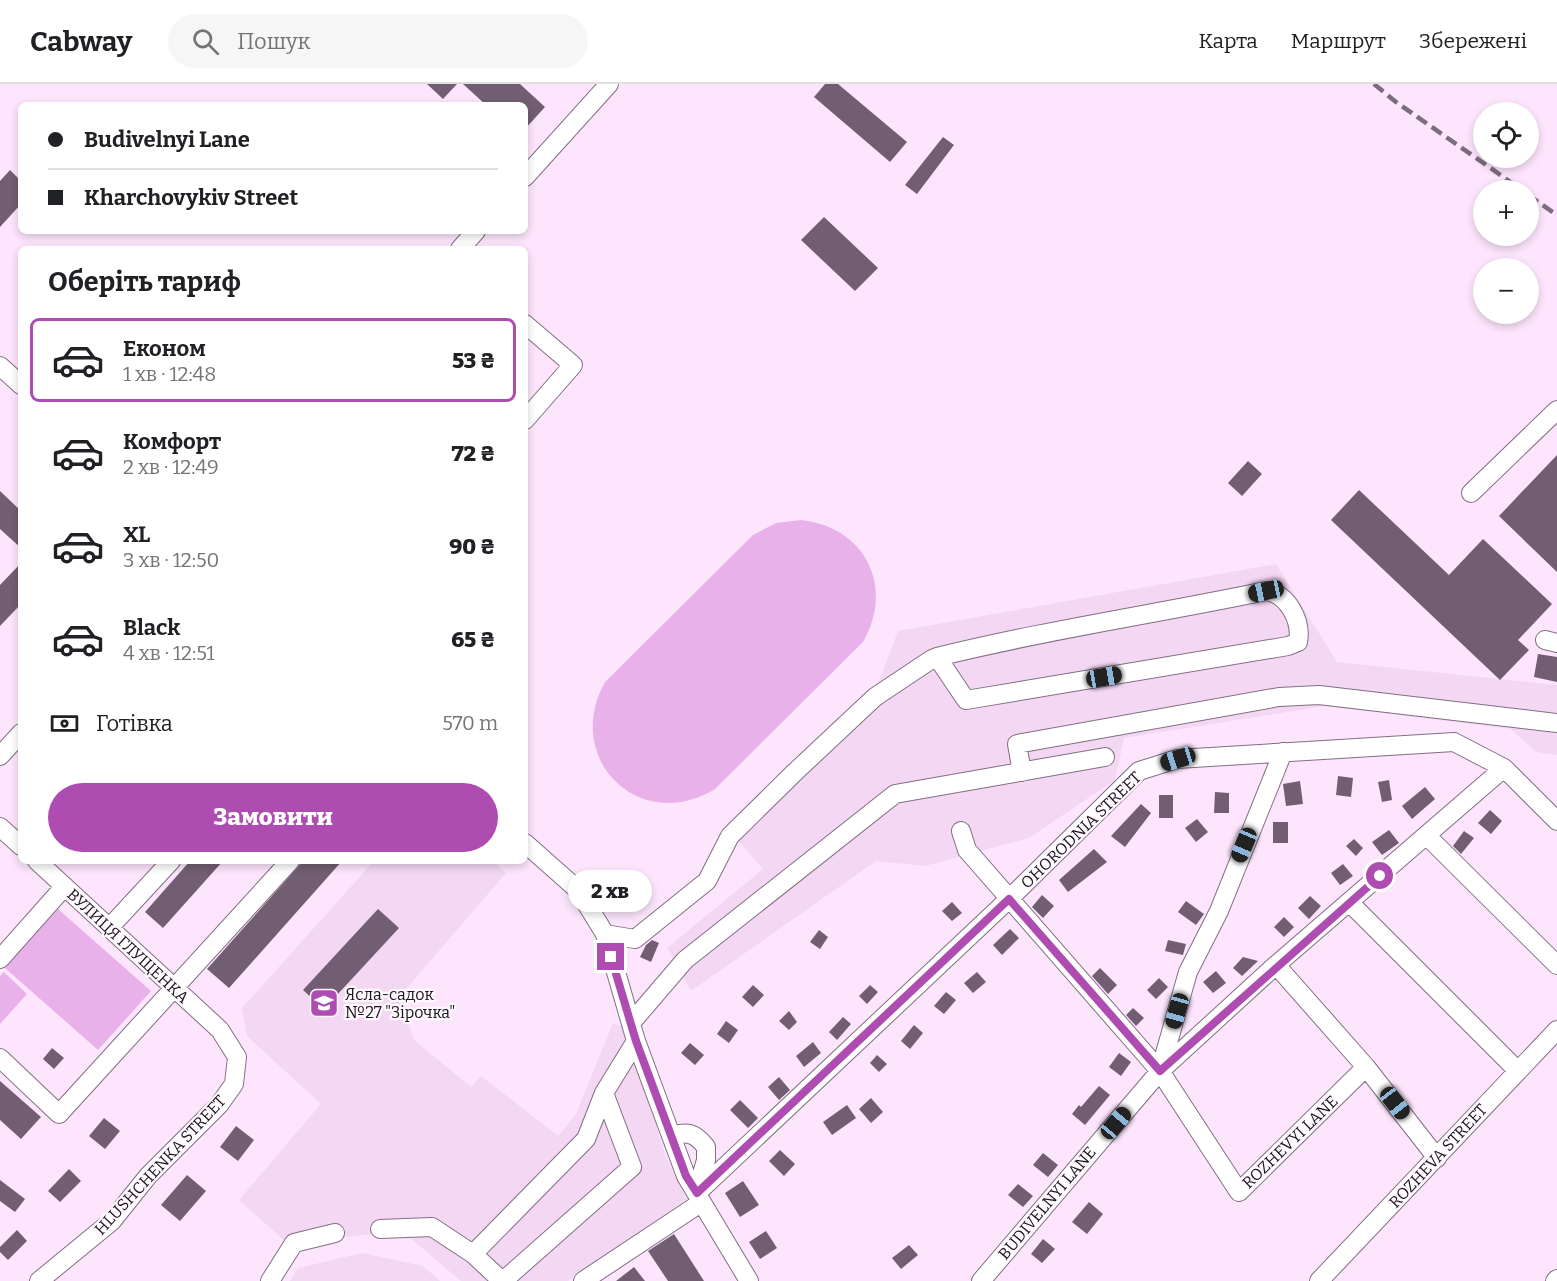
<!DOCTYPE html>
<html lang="uk">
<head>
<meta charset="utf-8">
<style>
	:root { --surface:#fff; --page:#f6f6f6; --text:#202124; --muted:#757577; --line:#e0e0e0; --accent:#ae4cb2 }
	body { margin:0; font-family:Bitter,serif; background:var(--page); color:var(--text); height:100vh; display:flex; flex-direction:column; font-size:22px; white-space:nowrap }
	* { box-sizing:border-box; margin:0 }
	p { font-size:20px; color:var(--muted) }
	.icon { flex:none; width:33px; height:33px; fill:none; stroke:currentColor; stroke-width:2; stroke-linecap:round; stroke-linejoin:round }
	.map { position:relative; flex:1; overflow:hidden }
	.drawer { position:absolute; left:18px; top:162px; width:510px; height:618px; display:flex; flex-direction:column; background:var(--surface); border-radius:9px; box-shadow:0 3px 9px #0003 }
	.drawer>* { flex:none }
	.guide { position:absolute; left:18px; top:18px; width:510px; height:132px; border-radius:9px; box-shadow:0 3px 9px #0003; display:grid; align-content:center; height:132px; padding:0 30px; background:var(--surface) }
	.controls { position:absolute; left:1473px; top:18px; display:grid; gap:12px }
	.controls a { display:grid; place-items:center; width:66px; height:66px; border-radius:50%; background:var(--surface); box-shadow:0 3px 9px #0003; font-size:30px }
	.end { position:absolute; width:27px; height:27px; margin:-14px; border:8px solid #ae4cb2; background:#fff; box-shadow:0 0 0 3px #fff }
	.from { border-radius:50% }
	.bubble { position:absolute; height:42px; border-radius:21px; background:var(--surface); box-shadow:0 3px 9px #0003; font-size:20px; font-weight:800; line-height:42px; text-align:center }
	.car { position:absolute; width:18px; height:36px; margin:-18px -9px; border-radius:8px; box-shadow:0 0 4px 2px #0007; background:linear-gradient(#222 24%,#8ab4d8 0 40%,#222 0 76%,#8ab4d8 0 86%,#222 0) }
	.guide b { display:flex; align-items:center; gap:21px; height:57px; font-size:22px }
	.guide b+b { border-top:2px solid var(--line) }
	.guide i { width:15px; height:15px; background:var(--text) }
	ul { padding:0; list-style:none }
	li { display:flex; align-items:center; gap:18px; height:84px; margin:0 12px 9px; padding:0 18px; border:3px solid transparent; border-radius:9px }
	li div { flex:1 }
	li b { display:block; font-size:22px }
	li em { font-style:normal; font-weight:800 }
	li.on { border-color:var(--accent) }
	li>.icon { width:54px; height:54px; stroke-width:1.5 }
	h2 { padding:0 30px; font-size:27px; line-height:72px }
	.pay { display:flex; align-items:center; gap:15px; height:66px; padding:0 30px; font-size:22px }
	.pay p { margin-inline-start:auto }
	.primary-button { display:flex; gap:12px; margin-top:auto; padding:12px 30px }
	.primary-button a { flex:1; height:69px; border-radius:36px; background:var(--accent); color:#fff; font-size:24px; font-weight:800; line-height:69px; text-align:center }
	header { display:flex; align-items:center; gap:36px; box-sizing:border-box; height:84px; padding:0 30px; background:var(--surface); border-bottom:2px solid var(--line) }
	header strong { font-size:28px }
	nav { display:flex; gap:33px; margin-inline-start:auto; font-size:21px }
	.search { width:420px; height:54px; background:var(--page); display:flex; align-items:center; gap:15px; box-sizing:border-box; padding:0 21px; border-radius:33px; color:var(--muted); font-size:22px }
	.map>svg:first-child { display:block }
	.built { fill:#f3d7f3 }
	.green { fill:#e8b1e9 }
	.building { fill:#725e72 }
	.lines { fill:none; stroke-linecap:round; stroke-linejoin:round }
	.minor-casing { stroke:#826e82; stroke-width:20 }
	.minor { stroke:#fff; stroke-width:18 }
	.rail { stroke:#7c6d7c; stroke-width:4.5; stroke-dasharray:12 6; stroke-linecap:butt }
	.route { stroke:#ae4cb2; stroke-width:8 }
	.labels { text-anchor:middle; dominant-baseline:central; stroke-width:4.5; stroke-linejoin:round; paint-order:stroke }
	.street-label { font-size:16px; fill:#1b131b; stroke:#fffaff }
	.poi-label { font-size:16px; fill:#1b131b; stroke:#fffaff; text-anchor:start }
</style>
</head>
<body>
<header>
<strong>Cabway</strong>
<div class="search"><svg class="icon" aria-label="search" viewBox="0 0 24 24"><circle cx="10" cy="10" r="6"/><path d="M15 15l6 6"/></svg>Пошук</div>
<nav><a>Карта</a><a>Маршрут</a><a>Збережені</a></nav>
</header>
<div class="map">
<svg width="1557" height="1197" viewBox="0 0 1557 1197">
	<rect width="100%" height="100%" fill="#fde6fd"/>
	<path class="built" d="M1276 480 1337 578 1557 601V671L1536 668 1511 645 1325 622 1124 654 1115 696 1029 754 925 782 876 777 691 907 667 864 763 785 731 748 878 600 898 547Z
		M374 777H493L506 789 399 913 414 956 471 1003 481 992 558 1052 576 1030 613 939 626 945 666 1073 687 1115 568 1197H461L409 1153 376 1150 341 1153 295 1166 239 1116 321 1020 247 952 242 924Z
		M362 1169 423 1182 440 1197H290L298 1184Z"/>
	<path class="green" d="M801 436C865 443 895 502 863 558L715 705C640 751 562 675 605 598L753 451 776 439Z
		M58 825 151 907 98 966 5 884Z
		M4 888 27 910 0 940V892Z"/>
	<path class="building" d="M427 0H457L443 15Z
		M463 0H520L545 23 525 45V21H486Z
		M825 0H838L907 58 890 78 814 13Z
		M943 53 954 61 917 110 905 101Z
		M10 86 21 97V120L0 143V97Z
		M824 133 878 184 855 207 801 156Z
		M1557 371V488L1499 432Z
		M1248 377 1262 390 1242 412 1228 399Z
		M1359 406 1449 491 1483 455 1552 520 1518 556 1529 566 1500 596 1331 436Z
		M0 407 21 427V464L0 445Z
		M21 479V520L0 542V501Z
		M1538 570 1557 573V598L1534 593Z
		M1338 692 1353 694 1351 713 1336 711Z
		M1389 696 1392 716 1382 718 1378 698Z
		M1300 697 1303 720 1286 722 1283 700Z
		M1425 703 1435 715 1412 735 1402 722Z
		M1215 708 1229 709V729H1214Z
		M1159 711H1173V734H1159Z
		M1141 720 1151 729 1125 763 1111 752Z
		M1490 726 1502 737 1491 750 1478 739Z
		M1197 735 1208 748 1196 758 1185 744Z
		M1273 738H1288V759H1273Z
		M1389 746 1399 759 1382 771 1372 758Z
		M1464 747 1474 754 1461 770 1453 762Z
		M1354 755 1363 764 1356 772 1346 762Z
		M1094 765 1107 778 1068 808 1059 796Z
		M190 777H223L163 844 145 828Z
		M303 777H342L229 904 207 885Z
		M1343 780 1353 792 1340 801 1331 789Z
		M1042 811 1054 822 1043 834 1032 823Z
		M1310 812 1321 822 1309 835 1298 824Z
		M1186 817 1204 830 1196 841 1178 828Z
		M952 818 962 829 952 837 942 827Z
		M378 825 399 844 324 925 303 906Z
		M1284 833 1294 843 1284 853 1274 843Z
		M1010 845 1019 854 1002 871 993 861Z
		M819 846 828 853 820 865 810 858Z
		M652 856 659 859 651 878 640 873 646 861Z
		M1168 856 1186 860 1183 871 1165 867Z
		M1243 873 1258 877 1242 892 1233 884Z
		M1100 884 1117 901 1108 910 1092 892Z
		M1216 887 1226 899 1213 909 1203 898Z
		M977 888 986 898 973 909 964 899Z
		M1159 894 1168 903 1156 915 1147 906Z
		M753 901 764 911 753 923 742 913Z
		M870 901 878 908 867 920 859 912Z
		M946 908 956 916 944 930 934 922Z
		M1133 924 1144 934 1136 942 1126 931Z
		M789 927 797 938 789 946 779 937Z
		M843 933 851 940 837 956 829 948Z
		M726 937 738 946 729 959 717 950Z
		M914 941 923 949 910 965 901 957Z
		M813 958 821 969 804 983 796 972Z
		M690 959 704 971 695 981 681 969Z
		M52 964 64 974 54 985 43 975Z
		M1119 969 1131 978 1121 992 1109 983Z
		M877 971 887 980 879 988 870 979Z
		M779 993 790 1006 779 1016 768 1003Z
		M0 997 41 1033 21 1055 0 1036Z
		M1099 1002 1110 1011 1085 1041 1072 1030 1079 1021 1081 1023Z
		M871 1014 883 1028 871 1039 859 1025Z
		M740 1016 758 1034 748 1044 730 1026Z
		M847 1021 856 1034 832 1051 823 1038Z
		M104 1034 120 1047 105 1065 89 1052Z
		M236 1042 254 1056 238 1077 220 1063Z
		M780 1066 795 1080 784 1092 769 1077Z
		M1043 1069 1058 1081 1048 1093 1033 1081Z
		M69 1085 81 1097 60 1118 48 1107Z
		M187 1091 206 1107 180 1137 161 1121Z
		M0 1096 25 1115 15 1128 0 1117Z
		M743 1097 759 1121 740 1133 725 1109Z
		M1018 1100 1033 1112 1023 1123 1008 1111Z
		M1089 1118 1103 1130 1087 1150 1072 1138Z
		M17 1146 27 1157 8 1176 0 1168V1163Z
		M766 1147 777 1164 760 1175 749 1158Z
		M674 1150 704 1197H668L648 1167Z
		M1043 1155 1055 1165 1042 1179 1031 1170Z
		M909 1161 918 1171 901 1185 892 1174Z
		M634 1183 645 1197H616Z"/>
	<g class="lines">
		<g class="minor-casing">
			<path id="minor" d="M525 93 609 0
				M460 165 476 147
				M525 240 573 281 525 336
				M0 282 21 301
				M1471 409 1557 326
				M1545 556 1557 559
				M0 672 21 649
				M1022 688 1017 660 1279 613 1319 611 1557 639
				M0 743 21 762
				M961 747 967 766 1160 987 1239 1108 1366 983
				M1427 752 1557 881
				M525 759 578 806 605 850 636 957 686 1092 749 1197
				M37 777 220 946 237 973 234 1000 219 1021 148 1092 112 1137 39 1197
				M1349 818 1518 987
				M109 844 171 777
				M605 850 635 855 707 797 730 752 795 688 875 613 932 575 937 573C1046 546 1156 530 1266 507 1288 510 1302 537 1298 558L1288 562 966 616 937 573
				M0 875 64 803
				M1276 881 1366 983 1437 1074
				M631 939 685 876 895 710 1105 673
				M0 974 59 1030 290 777
				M1160 987 1188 888 1219 827 1283 668
				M671 1052C688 1047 695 1049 706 1063V1076L697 1107
				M697 1109 1009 815 1139 687 1177 675 1454 658 1504 684 1557 737
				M380 1145 432 1143 473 1170 586 1055 604 1009 636 957
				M473 1170 502 1197
				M270 1197 294 1159 335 1149
				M503 1197 632 1083 604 1009
				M583 1197 702 1118
				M981 1197 1160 987 1276 881 1504 684
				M1319 1197 1557 946
				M1555 1197 1557 1195"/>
		</g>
		<use href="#minor" class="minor"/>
		<path class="rail" d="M1374 0 1396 18 1522 106
			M1528 111 1557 131"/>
	</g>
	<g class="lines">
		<path class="route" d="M611 873 636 957 686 1092 697 1109 1009 815 1160 987 1380 792"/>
	</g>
	<defs>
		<g id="school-square" transform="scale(1.5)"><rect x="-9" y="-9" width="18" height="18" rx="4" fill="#ae4cb2" stroke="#fffaff"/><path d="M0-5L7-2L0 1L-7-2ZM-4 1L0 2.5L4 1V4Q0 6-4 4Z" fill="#fff"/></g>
	</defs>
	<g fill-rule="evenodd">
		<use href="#school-square" x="324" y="919"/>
	</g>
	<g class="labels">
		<g class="street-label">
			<text transform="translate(1081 746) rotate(-44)">OHORODNIA STREET</text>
			<text transform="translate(128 862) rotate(43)">ВУЛИЦЯ ГЛУЩЕНКА</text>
			<text transform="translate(1290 1058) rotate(-44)">ROZHEVYI LANE</text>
			<text transform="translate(1438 1072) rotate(-47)">ROZHEVA STREET</text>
			<text transform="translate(160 1081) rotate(-47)">HLUSHCHENKA STREET</text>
			<text transform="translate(1047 1119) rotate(-50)">BUDIVELNYI LANE</text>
		</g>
		<g class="poi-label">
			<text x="345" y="910">Ясла-садок<tspan x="345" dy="18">№27 "Зірочка"</tspan></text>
		</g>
	</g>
</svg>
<div class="controls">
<a><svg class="icon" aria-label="locate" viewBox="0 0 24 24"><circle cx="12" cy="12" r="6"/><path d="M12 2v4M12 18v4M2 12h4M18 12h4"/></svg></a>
<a>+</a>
<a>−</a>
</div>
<i class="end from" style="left:1380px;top:792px"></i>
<i class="end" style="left:611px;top:873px"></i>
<div class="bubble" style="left:568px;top:786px;width:84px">2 хв</div>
<i class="car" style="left:1266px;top:507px;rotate:258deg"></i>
<i class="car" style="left:1104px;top:593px;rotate:80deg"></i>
<i class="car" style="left:1178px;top:675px;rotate:253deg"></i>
<i class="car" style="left:1244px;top:761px;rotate:203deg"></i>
<i class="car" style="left:1177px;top:927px;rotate:196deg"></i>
<i class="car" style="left:1395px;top:1019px;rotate:142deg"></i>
<i class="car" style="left:1116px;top:1039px;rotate:40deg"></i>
<div class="guide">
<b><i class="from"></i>Budivelnyi Lane</b>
<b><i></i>Kharchovykiv Street</b>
</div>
<section class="drawer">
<h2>Оберіть тариф</h2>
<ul>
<li class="on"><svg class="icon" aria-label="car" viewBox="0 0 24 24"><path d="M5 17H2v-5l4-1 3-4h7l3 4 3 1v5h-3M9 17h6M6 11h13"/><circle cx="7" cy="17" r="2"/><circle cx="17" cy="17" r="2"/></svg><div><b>Економ</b><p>1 хв · 12:48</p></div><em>53 ₴</em></li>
<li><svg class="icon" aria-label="car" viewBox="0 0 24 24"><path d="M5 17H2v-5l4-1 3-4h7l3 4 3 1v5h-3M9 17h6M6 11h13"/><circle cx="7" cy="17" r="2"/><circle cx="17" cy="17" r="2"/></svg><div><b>Комфорт</b><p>2 хв · 12:49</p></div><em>72 ₴</em></li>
<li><svg class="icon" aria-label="car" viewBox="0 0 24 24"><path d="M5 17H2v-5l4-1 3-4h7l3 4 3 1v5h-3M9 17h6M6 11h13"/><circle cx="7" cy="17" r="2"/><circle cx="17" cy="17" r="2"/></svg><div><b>XL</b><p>3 хв · 12:50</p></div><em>90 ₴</em></li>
<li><svg class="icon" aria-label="car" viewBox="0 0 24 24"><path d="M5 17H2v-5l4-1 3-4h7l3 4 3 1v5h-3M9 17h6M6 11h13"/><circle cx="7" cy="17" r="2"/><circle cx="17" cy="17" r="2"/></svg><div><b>Black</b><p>4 хв · 12:51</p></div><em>65 ₴</em></li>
</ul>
<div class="pay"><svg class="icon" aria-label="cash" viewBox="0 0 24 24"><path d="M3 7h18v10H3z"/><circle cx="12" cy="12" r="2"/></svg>Готівка<p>570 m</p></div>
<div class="primary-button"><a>Замовити</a></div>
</section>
</div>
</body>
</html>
